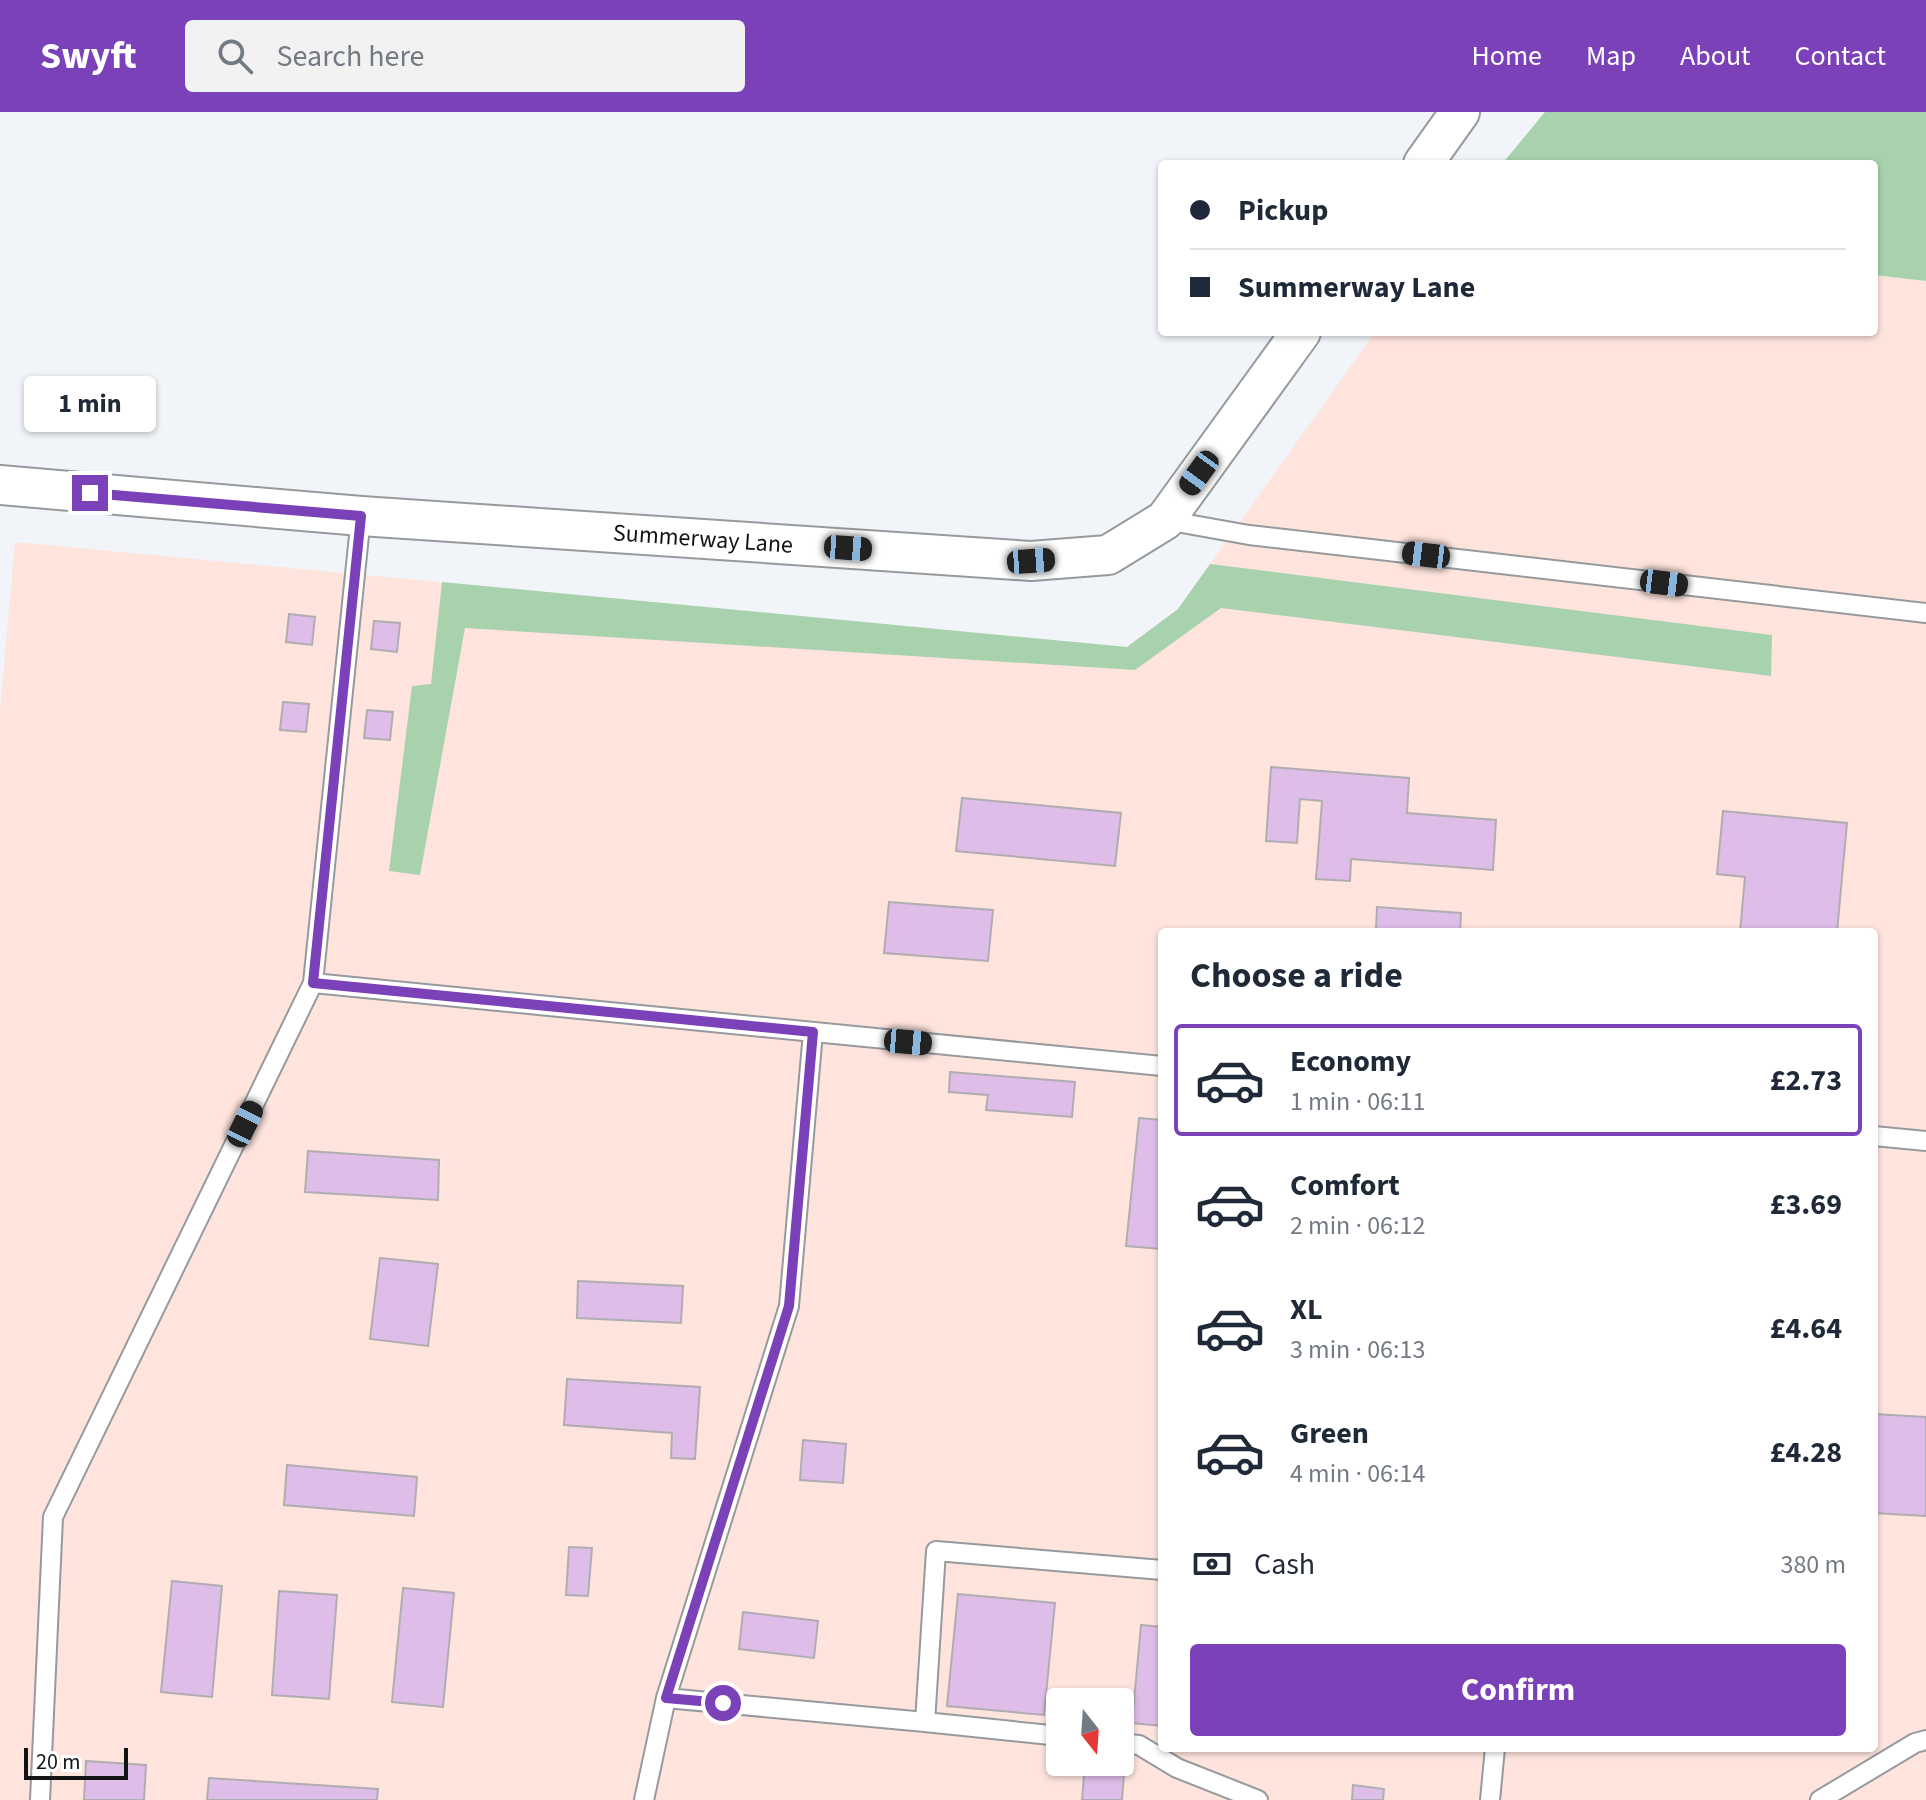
<!DOCTYPE html>
<html lang="en">
<head>
<meta charset="utf-8">
<style>
	:root { --surface:#fff; --page:#f2f2f3; --text:#1f2937; --muted:#747a83; --line:#e0e1e3; --accent:#7b41b8 }
	body { margin:0; font-family:"Source Sans 3",sans-serif; background:var(--page); color:var(--text); height:100vh; display:flex; flex-direction:column; font-size:30px; white-space:nowrap }
	* { box-sizing:border-box; margin:0 }
	p { font-size:26px; color:var(--muted) }
	.icon { flex:none; width:44px; height:44px; fill:none; stroke:currentColor; stroke-width:2; stroke-linecap:round; stroke-linejoin:round }
	.map { position:relative; flex:1; overflow:hidden }
	.side { position:absolute; left:1158px; top:816px; width:720px; height:824px; display:flex; flex-direction:column; background:var(--surface); border-radius:8px; box-shadow:0 2px 6px #0004 }
	.side>* { flex:none }
	.top-card { position:absolute; left:1158px; top:48px; width:720px; height:176px; border-radius:8px; box-shadow:0 2px 6px #0004; display:grid; align-content:center; height:176px; padding:0 32px; background:var(--surface) }
	.needle { width:52px; rotate:163deg }
	.controls { position:absolute; left:1046px; top:1576px; display:grid; gap:16px }
	.controls a { display:grid; place-items:center; width:88px; height:88px; border-radius:8px; background:var(--surface); box-shadow:0 2px 6px #0004; font-size:40px }
	.scale { position:absolute; left:24px; bottom:20px; width:104px; box-sizing:border-box; padding-left:8px; border:4px solid #121314; border-top:0; font-size:22px; line-height:28px; white-space:nowrap; color:#121314; -webkit-text-stroke:6px #fff; paint-order:stroke }
	.end { position:absolute; width:36px; height:36px; margin:-18px; border:10px solid #7b41b8; background:#fff; box-shadow:0 0 0 4px #fff }
	.from { border-radius:50% }
	.bubble { position:absolute; height:56px; border-radius:8px; background:var(--surface); box-shadow:0 2px 6px #0004; font-size:26px; font-weight:700; line-height:56px; text-align:center }
	.car { position:absolute; width:24px; height:48px; margin:-24px -12px; border-radius:10px; box-shadow:0 0 6px 2px #0007; background:linear-gradient(#222 24%,#8ab4d8 0 40%,#222 0 76%,#8ab4d8 0 86%,#222 0) }
	.top-card b { display:flex; align-items:center; gap:28px; height:76px; font-size:30px }
	.top-card b+b { border-top:2px solid var(--line) }
	.top-card i { width:20px; height:20px; background:var(--text) }
	ul { padding:0; list-style:none }
	li { display:flex; align-items:center; gap:24px; height:112px; margin:0 16px 12px; padding:0 16px; border:4px solid transparent; border-radius:8px }
	li div { flex:1 }
	li b { display:block; font-size:30px }
	li em { font-style:normal; font-weight:700 }
	li.active { border-color:var(--accent) }
	li>.icon { width:72px; height:72px; stroke-width:1.5 }
	h2 { padding:0 32px; font-size:36px; line-height:96px }
	.pay { display:flex; align-items:center; gap:20px; height:88px; padding:0 32px; font-size:30px }
	.pay p { margin-inline-start:auto }
	.primary-button { display:flex; gap:16px; margin-top:auto; padding:16px 32px }
	.primary-button a { flex:1; height:92px; border-radius:8px; background:var(--accent); color:#fff; font-size:32px; font-weight:700; line-height:92px; text-align:center }
	header { display:flex; align-items:center; gap:48px; box-sizing:border-box; height:112px; padding:0 40px; background:var(--accent); color:#fff }
	header strong { font-size:38px }
	nav { display:flex; gap:44px; margin-inline-start:auto; font-size:28px }
	.search { width:560px; height:72px; background:var(--page); display:flex; align-items:center; gap:20px; box-sizing:border-box; padding:0 28px; border-radius:8px; color:var(--muted); font-size:30px }
	.map>svg:first-child { display:block }
	.industrial { fill:#fee4dd; fill-rule:evenodd }
	.forest { fill:#a7d2ad }
	.building { fill:#debde8; stroke:#b0adb1; stroke-width:2 }
	.lines { fill:none; stroke-linecap:round; stroke-linejoin:round }
	.lane-casing { stroke:#969a9d; stroke-width:22 }
	.street-casing { stroke:#969a9d; stroke-width:42 }
	.lane { stroke:#fff; stroke-width:18 }
	.street { stroke:#fff; stroke-width:38 }
	.route { stroke:#7b41b8; stroke-width:10 }
	.labels { text-anchor:middle; dominant-baseline:central; stroke-width:7; stroke-linejoin:round; paint-order:stroke }
	.street-label { font-size:24px; fill:#121314; stroke:#fff }
</style>
</head>
<body>
<header>
<strong>Swyft</strong>
<div class="search"><svg class="icon" aria-label="search" viewBox="0 0 24 24"><circle cx="10" cy="10" r="6"/><path d="M15 15l6 6"/></svg>Search here</div>
<nav><a>Home</a><a>Map</a><a>About</a><a>Contact</a></nav>
</header>
<div class="map">
<svg width="1926" height="1688" viewBox="0 0 1926 1688">
	<rect width="100%" height="100%" fill="#f1f5f9"/>
	<path class="industrial" d="M1874 163 1926 169V1688H0V597L15 430 1127 535 1178 497 1375 220H1874ZM1162 820H1874V1636H1162ZM1060 1590H1120V1650H1060Z"/>
	<path class="forest" d="M1545 0H1926V169L1874 163V52H1502Z
		M1210 452 1772 523 1771 564 1221 496 1135 558 465 516 420 763 389 759 412 574 431 572 442 470 1127 535 1178 497Z"/>
	<path class="building" d="M289 502 315 505 312 533 286 530Z
		M374 509 400 511 397 540 371 537Z
		M283 590 309 592 306 620 280 618Z
		M367 598 393 600 390 628 364 626Z
		M1271 655 1409 666 1407 701 1496 708 1493 758 1351 747 1350 769 1316 767 1322 689 1300 687 1297 731 1266 729Z
		M962 686 1121 701 1115 754 956 739Z
		M1723 699 1847 711 1837 820H1740L1745 765 1717 762Z
		M889 790 993 798 988 849 884 841Z
		M1377 795 1461 801 1460 820 1376 817Z
		M950 960 1075 970 1072 1005 986 998 988 983 949 980Z
		M1139 1006 1162 1008V1137L1126 1134Z
		M308 1039 439 1048 438 1088 305 1080Z
		M380 1146 438 1152 428 1234 370 1227Z
		M578 1169 683 1174 681 1211 577 1206Z
		M567 1267 700 1275 695 1347 671 1346 672 1321 564 1313Z
		M1874 1302 1926 1305V1404L1874 1401Z
		M803 1328 846 1332 843 1371 800 1368Z
		M287 1353 417 1365 414 1404 284 1393Z
		M569 1435 592 1436 588 1484 566 1483Z
		M172 1469 222 1474 212 1585 161 1580Z
		M403 1476 454 1481 443 1595 392 1590Z
		M279 1479 337 1483 329 1587 272 1583Z
		M958 1482 1055 1491 1044 1603 947 1594Z
		M743 1500 818 1509 814 1546 739 1537Z
		M1141 1513 1162 1515V1614L1132 1611Z
		M1120 1647 1125 1648 1122 1688H1082L1085 1650Z
		M86 1649 146 1653 144 1688H84Z
		M209 1666 378 1677 377 1688H207Z
		M1353 1673 1384 1677 1383 1688H1352Z"/>
	<g class="lines">
		<g class="lane-casing">
			<path id="lane" d="M1165 408 1249 423 1926 501
				M313 871 1162 954
				M1874 1024 1926 1029
				M666 1586 925 1610 936 1439 1162 1458
				M925 1610 1060 1624
				M1120 1631 1139 1633 1177 1656 1258 1688
				M40 1688 53 1405 313 871 361 404
				M644 1688 666 1586 789 1194 813 920
				M1490 1688 1495 1636
				M1820 1688 1915 1631 1926 1628"/>
		</g>
		<g class="street-casing">
			<path id="street" d="M1423 52 1460 0
				M0 373 361 404 1031 449 1108 443 1165 408 1301 220"/>
		</g>
		<use href="#lane" class="lane"/>
		<use href="#street" class="street"/>
	</g>
	<g class="lines">
		<path class="route" d="M90 381 361 404 313 871 813 920 789 1194 666 1586 723 1591"/>
	</g>
	<g class="labels">
		<g class="street-label">
			<text transform="translate(703 427) rotate(4)">Summerway Lane</text>
		</g>
	</g>
</svg>
<div class="controls">
<a><svg class="needle" viewBox="-14 -14 28 28"><path d="M0-13l5 13h-10z" fill="#e53935"/><path d="M0 13l5-13h-10z" fill="#747a83"/></svg></a>
</div>
<div class="scale">20 m</div>
<i class="end from" style="left:723px;top:1591px"></i>
<i class="end" style="left:90px;top:381px"></i>
<div class="bubble" style="left:24px;top:264px;width:132px">1 min</div>
<i class="car" style="left:1199px;top:361px;rotate:216deg"></i>
<i class="car" style="left:848px;top:436px;rotate:94deg"></i>
<i class="car" style="left:1426px;top:443px;rotate:277deg"></i>
<i class="car" style="left:1031px;top:449px;rotate:86deg"></i>
<i class="car" style="left:1664px;top:471px;rotate:97deg"></i>
<i class="car" style="left:908px;top:930px;rotate:95deg"></i>
<i class="car" style="left:245px;top:1012px;rotate:26deg"></i>
<div class="top-card">
<b><i class="from"></i>Pickup</b>
<b><i></i>Summerway Lane</b>
</div>
<section class="side">
<h2>Choose a ride</h2>
<ul>
<li class="active"><svg class="icon" aria-label="car" viewBox="0 0 24 24"><path d="M5 17H2v-5l4-1 3-4h7l3 4 3 1v5h-3M9 17h6M6 11h13"/><circle cx="7" cy="17" r="2"/><circle cx="17" cy="17" r="2"/></svg><div><b>Economy</b><p>1 min · 06:11</p></div><em>£2.73</em></li>
<li><svg class="icon" aria-label="car" viewBox="0 0 24 24"><path d="M5 17H2v-5l4-1 3-4h7l3 4 3 1v5h-3M9 17h6M6 11h13"/><circle cx="7" cy="17" r="2"/><circle cx="17" cy="17" r="2"/></svg><div><b>Comfort</b><p>2 min · 06:12</p></div><em>£3.69</em></li>
<li><svg class="icon" aria-label="car" viewBox="0 0 24 24"><path d="M5 17H2v-5l4-1 3-4h7l3 4 3 1v5h-3M9 17h6M6 11h13"/><circle cx="7" cy="17" r="2"/><circle cx="17" cy="17" r="2"/></svg><div><b>XL</b><p>3 min · 06:13</p></div><em>£4.64</em></li>
<li><svg class="icon" aria-label="car" viewBox="0 0 24 24"><path d="M5 17H2v-5l4-1 3-4h7l3 4 3 1v5h-3M9 17h6M6 11h13"/><circle cx="7" cy="17" r="2"/><circle cx="17" cy="17" r="2"/></svg><div><b>Green</b><p>4 min · 06:14</p></div><em>£4.28</em></li>
</ul>
<div class="pay"><svg class="icon" aria-label="cash" viewBox="0 0 24 24"><path d="M3 7h18v10H3z"/><circle cx="12" cy="12" r="2"/></svg>Cash<p>380 m</p></div>
<div class="primary-button"><a>Confirm</a></div>
</section>
</div>
</body>
</html>
